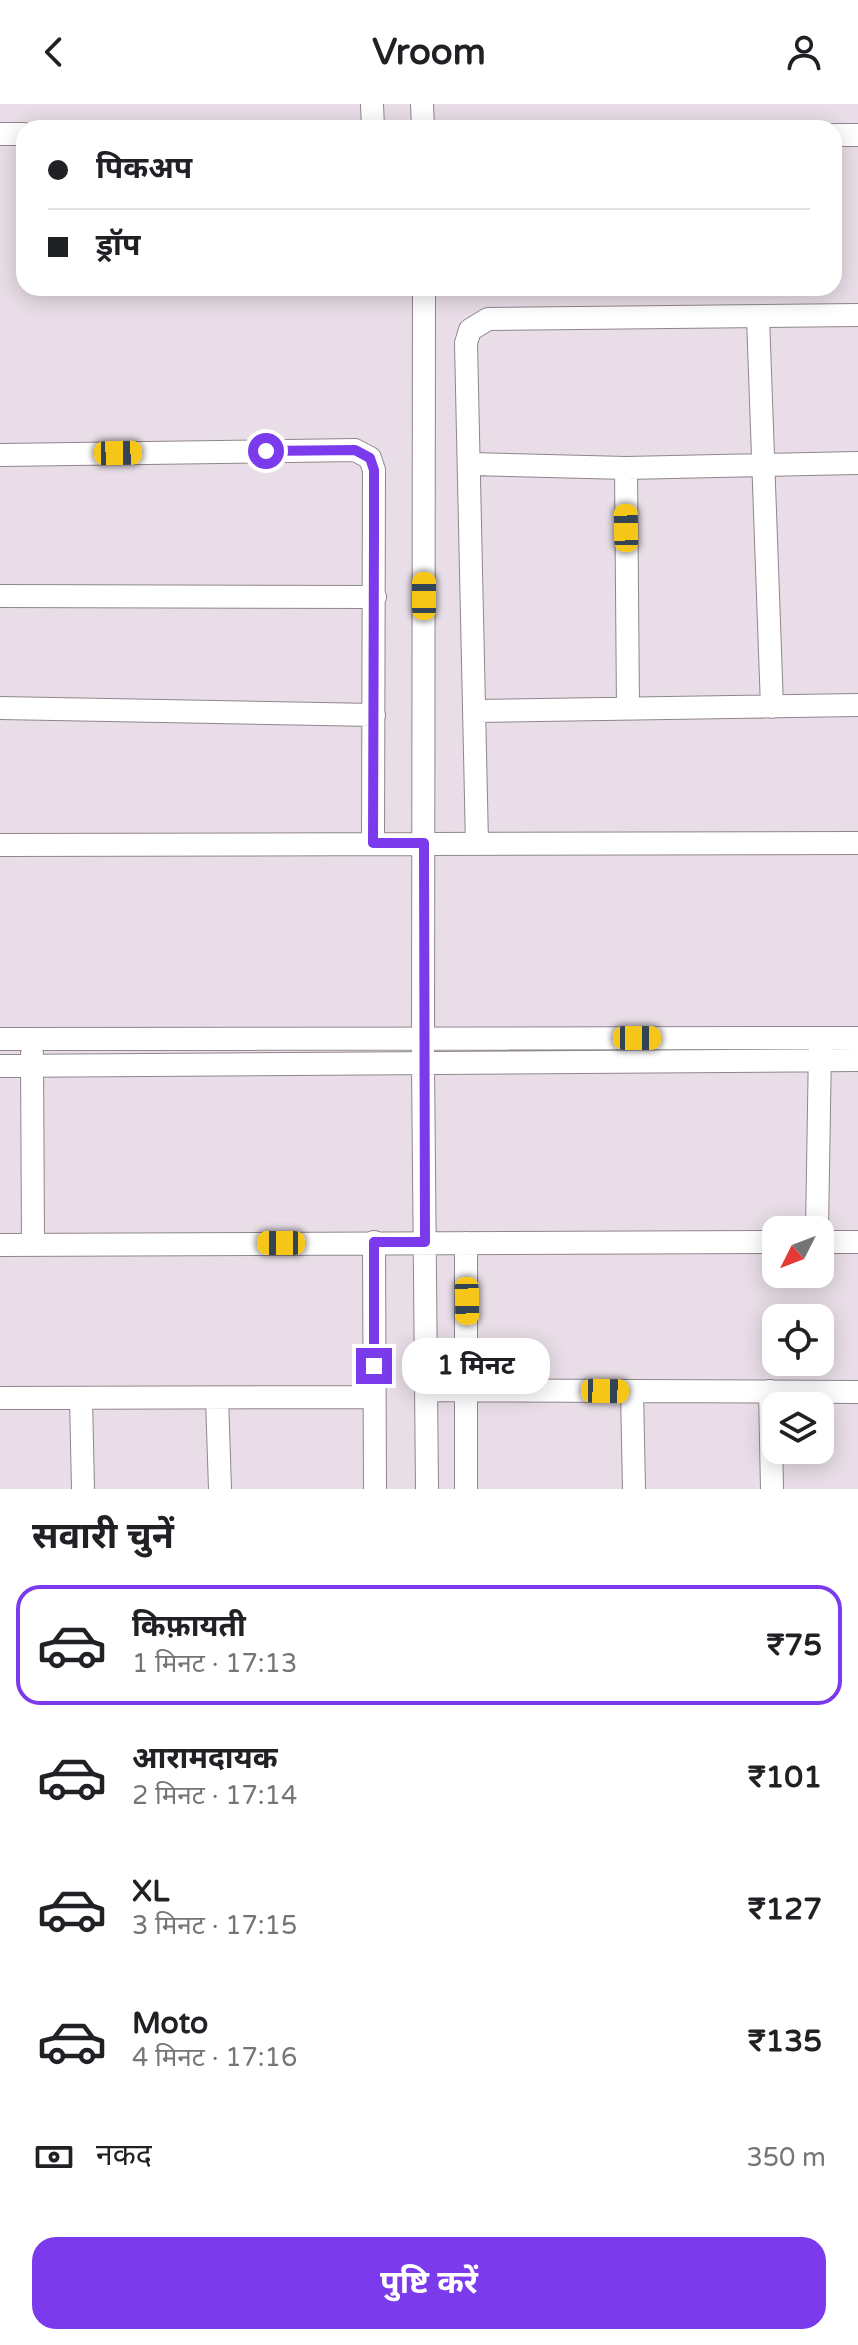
<!DOCTYPE html>
<html lang="hi">
<head>
<meta charset="utf-8">
<style>
	:root { --surface:#fff; --page:#f6f6f6; --text:#202124; --muted:#757577; --line:#e0e0e0; --accent:#7c3aed }
	body { margin:0; font-family:"Varela Round","Noto Sans Devanagari",sans-serif; background:var(--page); color:var(--text); height:100vh; display:flex; flex-direction:column; font-size:30px; white-space:nowrap }
	* { box-sizing:border-box; margin:0 }
	p { font-size:26px; color:var(--muted) }
	.icon { flex:none; width:44px; height:44px; fill:none; stroke:currentColor; stroke-width:2; stroke-linecap:round; stroke-linejoin:round }
	.map { position:relative; height:1385px; overflow:hidden }
	.drawer { display:flex; flex-direction:column; background:var(--surface); flex:1 }
	.drawer>* { flex:none }
	.top-card { position:absolute; left:16px; top:16px; width:826px; height:176px; border-radius:24px; box-shadow:0 4px 20px #0003; display:grid; align-content:center; height:176px; padding:0 32px; background:var(--surface) }
	.needle { width:52px; rotate:228deg }
	.controls { position:absolute; left:762px; top:1112px; display:grid; gap:16px }
	.controls a { display:grid; place-items:center; width:72px; height:72px; border-radius:16px; background:var(--surface); box-shadow:0 4px 20px #0003; font-size:40px }
	.end { position:absolute; width:36px; height:36px; margin:-18px; border:10px solid #7c3aed; background:#fff; box-shadow:0 0 0 4px #fff }
	.from { border-radius:50% }
	.bubble { position:absolute; height:56px; border-radius:24px; background:var(--surface); box-shadow:0 4px 20px #0003; font-size:26px; font-weight:700; line-height:56px; text-align:center }
	.car { position:absolute; width:24px; height:48px; margin:-24px -12px; border-radius:10px; box-shadow:0 0 6px 2px #0007; background:linear-gradient(#f5c518 24%,#345 0 40%,#f5c518 0 76%,#345 0 86%,#f5c518 0) }
	.top-card b { display:flex; align-items:center; gap:28px; height:76px; font-size:30px }
	.top-card b+b { border-top:2px solid var(--line) }
	.top-card i { width:20px; height:20px; background:var(--text) }
	ul { padding:0; list-style:none }
	li { display:flex; align-items:center; gap:24px; height:120px; margin:0 16px 12px; padding:0 16px; border:4px solid transparent; border-radius:24px }
	li div { flex:1 }
	li b { display:block; font-size:30px }
	li em { font-style:normal; font-weight:700 }
	li.current { border-color:var(--accent) }
	li>.icon { width:72px; height:72px; stroke-width:1.5 }
	h2 { padding:0 32px; font-size:36px; line-height:96px }
	.pay { display:flex; align-items:center; gap:20px; height:88px; padding:0 32px; font-size:30px }
	.pay p { margin-inline-start:auto }
	.cta { display:flex; gap:16px; margin-top:auto; padding:16px 32px }
	.cta a { flex:1; height:92px; border-radius:24px; background:var(--accent); color:#fff; font-size:32px; font-weight:700; line-height:92px; text-align:center }
	header { display:flex; justify-content:space-between; align-items:center; height:104px; padding:0 32px; background:var(--surface); font-size:36px; font-weight:700 }
	.map>svg:first-child { display:block }
	.lines { fill:none; stroke-linecap:round; stroke-linejoin:round }
	.minor-casing { stroke:#90868e; stroke-width:24 }
	.minor { stroke:#fff; stroke-width:22 }
	.route { stroke:#7c3aed; stroke-width:10 }
</style>
</head>
<body>
<header><svg class="icon" aria-label="back" viewBox="0 0 24 24"><path d="M15 5l-7 7 7 7"/></svg>Vroom<svg class="icon" aria-label="person" viewBox="0 0 24 24"><circle cx="12" cy="8" r="4"/><path d="M4 21q1-7 8-7t8 7"/></svg></header>
<div class="map">
<svg width="858" height="1385" viewBox="0 0 858 1385">
	<rect width="100%" height="100%" fill="#e9dee7"/>
	<g class="lines">
		<g class="minor-casing">
			<path id="minor" d="M372 0 373 24
				M422 0 423 24
				M0 30H24
				M834 31H858
				M424 184 423 959 427 1385
				M758 213 772 603
				M0 351 355 346 370 354 374 366 373 739
				M471 360 626 364 858 359
				M626 364 628 604
				M0 492 375 493
				M0 604 374 611
				M476 607 858 601
				M477 740 466 239 470 226 488 215 858 211
				M0 741 858 739
				M0 935 858 934
				M32 950 33 1141
				M0 962 858 956
				M817 1126 820 943
				M374 1138 375 1385
				M820 1138H858
				M466 1139V1385
				M0 1141 776 1138
				M426 1286 858 1288
				M632 1287 634 1385
				M770 1287 772 1385
				M0 1294 374 1293
				M81 1294 83 1385
				M217 1294 220 1385"/>
		</g>
		<use href="#minor" class="minor"/>
	</g>
	<g class="lines">
		<path class="route" d="M266 347 355 346 370 354 374 366V430L373 739H424L425 1138H374V1262"/>
	</g>
</svg>
<div class="controls">
<a><svg class="needle" viewBox="-14 -14 28 28"><path d="M0-13l5 13h-10z" fill="#e53935"/><path d="M0 13l5-13h-10z" fill="#757577"/></svg></a>
<a><svg class="icon" aria-label="locate" viewBox="0 0 24 24"><circle cx="12" cy="12" r="6"/><path d="M12 2v4M12 18v4M2 12h4M18 12h4"/></svg></a>
<a><svg class="icon" aria-label="layers" viewBox="0 0 24 24"><path d="M12 4l9 5-9 5-9-5zM3 14l9 5 9-5"/></svg></a>
</div>
<i class="end from" style="left:266px;top:347px"></i>
<i class="end" style="left:374px;top:1262px"></i>
<div class="bubble" style="left:402px;top:1234px;width:148px">1 मिनट</div>
<i class="car" style="left:118px;top:349px;rotate:89deg"></i>
<i class="car" style="left:626px;top:424px;rotate:359deg"></i>
<i class="car" style="left:424px;top:492px;rotate:0deg"></i>
<i class="car" style="left:637px;top:934px;rotate:90deg"></i>
<i class="car" style="left:281px;top:1139px;rotate:270deg"></i>
<i class="car" style="left:467px;top:1197px;rotate:179deg"></i>
<i class="car" style="left:605px;top:1287px;rotate:91deg"></i>
<div class="top-card">
<b><i class="from"></i>पिकअप</b>
<b><i></i>ड्रॉप</b>
</div>
</div>
<section class="drawer">
<h2>सवारी चुनें</h2>
<ul>
<li class="current"><svg class="icon" aria-label="car" viewBox="0 0 24 24"><path d="M5 17H2v-5l4-1 3-4h7l3 4 3 1v5h-3M9 17h6M6 11h13"/><circle cx="7" cy="17" r="2"/><circle cx="17" cy="17" r="2"/></svg><div><b>किफ़ायती</b><p>1 मिनट · 17:13</p></div><em>₹75</em></li>
<li><svg class="icon" aria-label="car" viewBox="0 0 24 24"><path d="M5 17H2v-5l4-1 3-4h7l3 4 3 1v5h-3M9 17h6M6 11h13"/><circle cx="7" cy="17" r="2"/><circle cx="17" cy="17" r="2"/></svg><div><b>आरामदायक</b><p>2 मिनट · 17:14</p></div><em>₹101</em></li>
<li><svg class="icon" aria-label="car" viewBox="0 0 24 24"><path d="M5 17H2v-5l4-1 3-4h7l3 4 3 1v5h-3M9 17h6M6 11h13"/><circle cx="7" cy="17" r="2"/><circle cx="17" cy="17" r="2"/></svg><div><b>XL</b><p>3 मिनट · 17:15</p></div><em>₹127</em></li>
<li><svg class="icon" aria-label="car" viewBox="0 0 24 24"><path d="M5 17H2v-5l4-1 3-4h7l3 4 3 1v5h-3M9 17h6M6 11h13"/><circle cx="7" cy="17" r="2"/><circle cx="17" cy="17" r="2"/></svg><div><b>Moto</b><p>4 मिनट · 17:16</p></div><em>₹135</em></li>
</ul>
<div class="pay"><svg class="icon" aria-label="cash" viewBox="0 0 24 24"><path d="M3 7h18v10H3z"/><circle cx="12" cy="12" r="2"/></svg>नकद<p>350 m</p></div>
<div class="cta"><a>पुष्टि करें</a></div>
</section>
</body>
</html>
